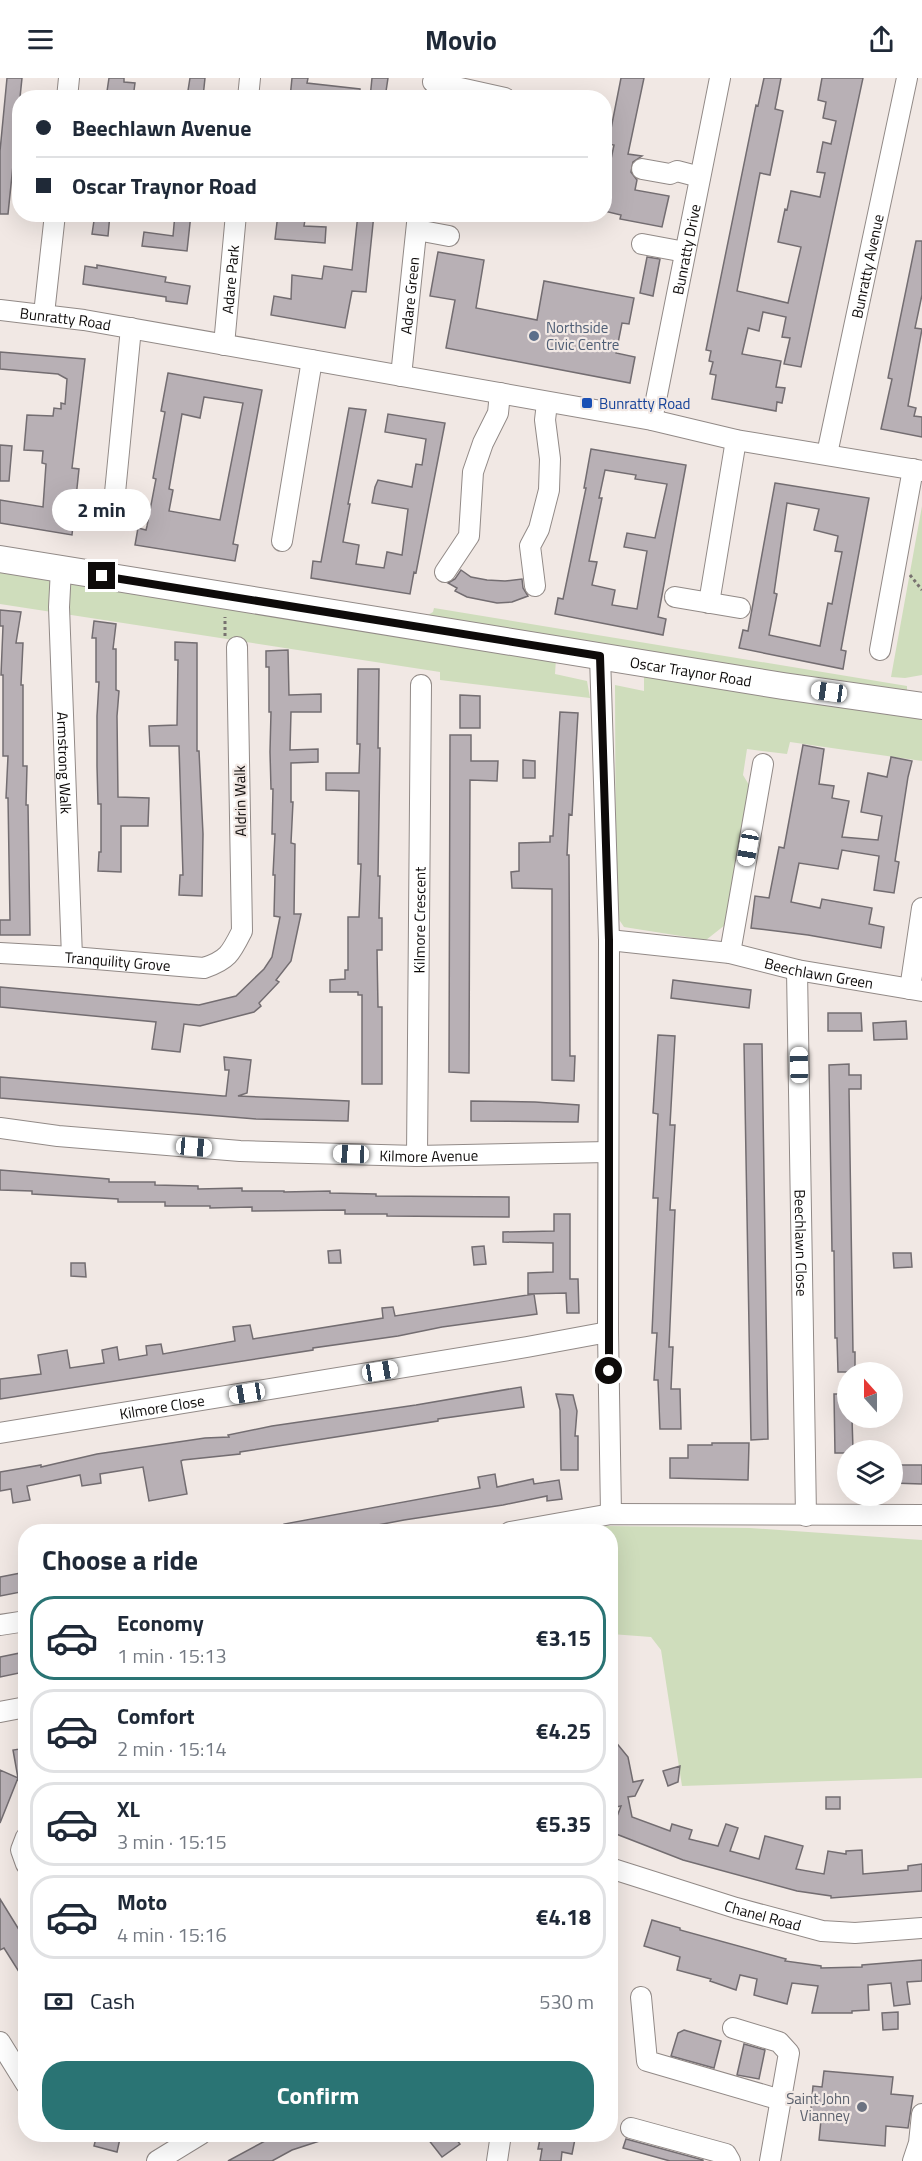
<!DOCTYPE html>
<html lang="en">
<head>
<meta charset="utf-8">
<style>
	:root { --surface:#fff; --page:#f2f2f3; --text:#1f2937; --muted:#747a83; --line:#e0e1e3; --accent:#2a7474 }
	body { margin:0; font-family:"Titillium Web",sans-serif; background:var(--page); color:var(--text); height:100vh; display:flex; flex-direction:column; font-size:22px; white-space:nowrap }
	* { box-sizing:border-box; margin:0 }
	p { font-size:20px; color:var(--muted) }
	.icon { flex:none; width:33px; height:33px; fill:none; stroke:currentColor; stroke-width:2; stroke-linecap:round; stroke-linejoin:round }
	.map { position:relative; flex:1; overflow:hidden }
	.details { position:absolute; left:18px; top:1446px; width:600px; height:618px; display:flex; flex-direction:column; background:var(--surface); border-radius:24px; box-shadow:0 6px 24px #0002 }
	.details>* { flex:none }
	.banner { position:absolute; left:12px; top:12px; width:600px; height:132px; border-radius:24px; box-shadow:0 6px 24px #0002; display:grid; align-content:center; height:132px; padding:0 24px; background:var(--surface) }
	.needle { width:39px; rotate:339deg }
	.tools { position:absolute; left:837px; top:1284px; display:grid; gap:12px }
	.tools a { display:grid; place-items:center; width:66px; height:66px; border-radius:50%; background:var(--surface); box-shadow:0 6px 24px #0002; font-size:30px }
	.end { position:absolute; width:27px; height:27px; margin:-14px; border:8px solid #0e0b0a; background:#fff; box-shadow:0 0 0 3px #fff }
	.from { border-radius:50% }
	.bubble { position:absolute; height:42px; border-radius:21px; background:var(--surface); box-shadow:0 6px 24px #0002; font-size:20px; font-weight:700; line-height:42px; text-align:center }
	.car { position:absolute; width:18px; height:36px; margin:-18px -9px; border-radius:8px; box-shadow:0 0 4px 2px #0007; background:linear-gradient(#fff 24%,#345 0 40%,#fff 0 76%,#345 0 86%,#fff 0) }
	.banner b { display:flex; align-items:center; gap:21px; height:57px; font-size:22px }
	.banner b+b { border-top:2px solid var(--line) }
	.banner i { width:15px; height:15px; background:var(--text) }
	ul { padding:0; list-style:none }
	li { display:flex; align-items:center; gap:18px; height:84px; margin:0 12px 9px; padding:0 12px; border:3px solid var(--line); border-radius:24px }
	li div { flex:1 }
	li b { display:block; font-size:22px }
	li em { font-style:normal; font-weight:700 }
	li.selected { border-color:var(--accent) }
	li>.icon { width:54px; height:54px; stroke-width:1.5 }
	h2 { padding:0 24px; font-size:27px; line-height:72px }
	.pay { display:flex; align-items:center; gap:15px; height:66px; padding:0 24px; font-size:22px }
	.pay p { margin-inline-start:auto }
	.button { display:flex; gap:12px; margin-top:auto; padding:12px 24px }
	.button a { flex:1; height:69px; border-radius:24px; background:var(--accent); color:#fff; font-size:24px; font-weight:700; line-height:69px; text-align:center }
	header { display:flex; justify-content:space-between; align-items:center; height:78px; padding:0 24px; background:var(--surface); font-size:27px; font-weight:700 }
	.map>svg:first-child { display:block }
	.green { fill:#cfddbc }
	.building { fill:#b8b0b5; stroke:#736d71; stroke-width:1.5; fill-rule:evenodd }
	.lines { fill:none; stroke-linecap:round; stroke-linejoin:round }
	.minor-casing { stroke:#928a87; stroke-width:22 }
	.major-casing { stroke:#928a87; stroke-width:28 }
	.path { stroke:#77716f; stroke-width:3; stroke-dasharray:3 3; stroke-linecap:butt }
	.minor { stroke:#fff; stroke-width:20 }
	.major { stroke:#fff; stroke-width:26 }
	.route { stroke:#0e0b0a; stroke-width:8 }
	.service-dot { fill:#5c6f8a; stroke:#f1e8e4; stroke-width:2 }
	.transit-dot { fill:#1a4fb4; stroke:#f1e8e4; stroke-width:2 }
	.worship-dot { fill:#6b7280; stroke:#f1e8e4; stroke-width:2 }
	.labels { text-anchor:middle; dominant-baseline:central; stroke-width:4.5; stroke-linejoin:round; paint-order:stroke }
	.street-label { font-size:15px; fill:#0e0b0a; stroke:#f1e8e4 }
	.service-label { font-size:15px; fill:#4e5e75; stroke:#f1e8e4; text-anchor:start }
	.transit-label { font-size:15px; fill:#164399; stroke:#f1e8e4; text-anchor:start }
	.worship-label { font-size:15px; fill:#5b616d; stroke:#f1e8e4; text-anchor:end }
</style>
</head>
<body>
<header><svg class="icon" aria-label="menu" viewBox="0 0 24 24"><path d="M4 6h16M4 12h16M4 18h16"/></svg>Movio<svg class="icon" aria-label="share" viewBox="0 0 24 24"><path d="M12 15V3M7 8l5-5 5 5M5 13v7h14v-7"/></svg></header>
<div class="map">
<svg width="922" height="2083" viewBox="0 0 922 2083">
	<rect width="100%" height="100%" fill="#f1e8e4"/>
	<path class="green" d="M922 428V597L905 600 891 599Z
		M0 492 556 581 555 596 587 603 590 620 440 602V594L0 526Z
		M434 530 907 608V616L604 568 428 537 433 534Z
		M644 595 922 640V683L790 664 787 676 747 671 743 697 752 712 725 847 706 862 624 849 616 837 615 607 644 613Z
		M607 1448 750 1450 922 1462V1700L682 1708 661 1572 651 1559 611 1556 610 1454H580Z"/>
	<path class="building" d="M7 0H22L8 136H0V73Z
		M109 0H124V4L135 5 133 20H106Z
		M190 0H205L203 19H187Z
		M292 0H308L307 5 360 11V20H290Z
		M372 0H388L385 20H370Z
		M621 0H644L628 76 642 78 633 84 631 94 637 102 635 112 669 118 662 149 620 141 621 137 604 133V114L614 67 608 66Z
		M764 0H781L775 31 783 33 770 97 760 95 737 213 788 225 801 169 778 164 785 131 787 132 791 113 820 119 825 95 817 94 823 64 831 66 836 43 823 40 826 24 818 22 822 0H863L801 289 784 286 790 260 782 259 786 239 763 234 759 253 748 250 742 276 781 283 776 309 785 310 782 325 777 324 776 333 712 321 716 297 710 296 713 284 709 283 711 273 706 272 756 27 758 28Z
		M95 136H110L108 158 92 156Z
		M175 136H191L187 173 142 168 144 154 173 158Z
		M278 136H306L304 148 326 149 325 165 275 161Z
		M358 136H374L366 214 352 213 345 250 271 237 274 218 291 221 292 197 322 201 324 188 352 192Z
		M916 163H922V217L915 250 922 251 908 328 916 330 914 338 922 339V359L881 351 892 301 888 300Z
		M438 174 484 182 476 230 537 242 544 203 634 220 629 246 622 245 616 275 635 279 630 305 446 270 455 222 430 218Z
		M647 179 660 181 653 218 640 215Z
		M97 187 166 199 165 204 190 208 187 226 166 223V219L83 206 85 188 97 190Z
		M0 274 85 281 72 390 79 391 72 457 0 445V422L43 429 46 386 42 385 43 373 24 372 27 337 53 338 54 330 61 331V325L65 326 67 301 58 296 0 291Z
		M168 295 262 312 233 466 238 467 235 483 135 467 138 450 146 452 147 448 156 401 153 400 165 334 161 333ZM204 319 243 325 220 442 169 433 173 412 169 411 182 336 200 340Z
		M349 330 366 332 348 426H350L343 464 359 467 356 486 384 490 387 474 402 477 408 431 372 425 375 409 378 402 412 409 416 386 422 387 426 361 385 354 388 336 445 345 416 495 414 494 410 516 311 500 313 483 321 484Z
		M0 367 12 368 9 403H0Z
		M591 371 686 387 658 539 666 541 663 557 555 536 558 520 563 521 586 410H584ZM605 392 636 397 635 401 667 406 655 460 627 455 624 469 647 473 637 531 612 527 615 512 592 507 597 484 589 483 602 420H599Z
		M775 405 869 420 841 572 846 573 843 591 739 570 743 552 748 553ZM787 425 819 431 814 452 838 458 835 473 842 474 832 526 828 525 820 568 769 557 777 516 774 515Z
		M461 492 471 499 487 502 505 503 522 501 523 510 528 518 512 524 497 525 467 519 455 513 457 510 448 505 455 501Z
		M0 532 21 534 16 565H23L21 607H23V688H27L26 727H28L30 857H0V842H10L8 720H6L8 678H3V597H1L3 548H0Z
		M94 543 116 546 113 571H116V612L119 613 117 638 118 719 149 720 148 748H121V794L98 793 99 774H101V726H98L97 688V638L99 604H96V560H92Z
		M175 564 197 565V673H199L203 756 202 818 179 817 180 797H183L179 668H150L149 648 177 647 178 582H175Z
		M288 572 289 617 321 616V634H291L290 672 318 671V684L291 685V724H293L291 765 295 766 294 836H301L291 883 276 902 279 904 259 925 261 928 254 934 200 948 184 946 180 974 152 971 156 944 0 929V909L199 927 236 918 264 891 272 879 280 839 274 838 275 797H273L275 756H272L273 711H271L270 674 271 634H269V589H266V573Z
		M358 591H379L378 670H380L378 798H380L379 840H382V872H377L378 929H382V1006H362V917H358V914H330V902L345 901V892H348V839H359L361 786H358L359 713 326 712V695H359L360 666H357Z
		M460 617 480 618V650H460Z
		M560 634 578 635 572 737 569 736 567 777H569L570 978H575L574 1003 552 1002V811L512 810 511 794 519 793V765L550 764V758H553Z
		M450 657H471V683H498L497 703 470 702 469 995 449 994Z
		M803 667 824 671 819 706 834 708 832 720 849 723 842 759 878 762 882 738 861 734 868 695 887 699 891 679 912 683 908 699 895 783 899 784 894 815 874 812 879 778 842 772 838 791 799 785 791 824 820 830 822 821 872 830 869 846 884 849 881 870 808 857 751 850 755 818 769 820 779 769 784 770Z
		M523 682 535 683V700H523Z
		M673 902 751 912 749 930 671 920Z
		M828 935H861L862 953H828Z
		M906 943 907 961 874 962 873 945Z
		M658 957 675 958 670 1047H675L670 1132H675L669 1269H673L671 1311H680L681 1351H660L658 1302H654L657 1255H652L658 1120H653L658 1036 653 1035Z
		M744 966H762L768 1361 751 1362Z
		M224 979 251 982 247 1015 238 1018 349 1023 348 1043 256 1041 0 1020V999L223 1018H226L229 992H225Z
		M849 986V997H861V1011H849L853 1274H855V1294H838L837 1260H835L834 1173H832L829 987Z
		M471 1023 535 1024 579 1027 578 1044 471 1043Z
		M0 1092 109 1101V1104H155V1107L198 1108V1111L242 1110V1113H284V1114L330 1113V1115L376 1116V1118L509 1119V1139L387 1138V1136H345V1132L252 1133V1129L210 1130V1128H165V1124H118V1121L32 1116V1113L0 1112Z
		M554 1136H570V1201H578L579 1235H567L566 1215 528 1216V1195L553 1194V1165L503 1164V1154L554 1153Z
		M484 1168 486 1186 474 1187 472 1169Z
		M340 1172 341 1185H329L328 1173Z
		M893 1175H911L912 1189 894 1190Z
		M71 1185H85L86 1199 71 1198Z
		M534 1216 537 1236 442 1249 398 1258 313 1270V1272L0 1321V1301L41 1296 38 1277 67 1272 70 1290 104 1285 102 1272 117 1269 119 1282 147 1277 146 1268 161 1266 163 1276 235 1263 233 1249 250 1247 253 1261 383 1240 382 1230 393 1229 395 1238Z
		M521 1309 524 1329 438 1341V1343L240 1374V1376L183 1382 181 1383 187 1416 149 1423 143 1389 100 1396 101 1405 82 1408 80 1397 27 1408 30 1422 13 1425 11 1411 0 1413V1394L41 1387V1389L97 1376 205 1360 229 1359 228 1357 272 1348 416 1327Z
		M556 1316 573 1317 577 1333 575 1358H578V1392H561L560 1332Z
		M834 1316H848V1340H852L853 1372H848V1375H835Z
		M712 1365H749L748 1402 670 1400V1380H688V1367H712Z
		M892 1387H922V1406L892 1405Z
		M495 1396 497 1409 533 1401 534 1406 559 1402 562 1421 547 1423V1418L503 1427 404 1442 362 1450 363 1452 356 1454H284V1446L480 1410 478 1399Z
		M26 1494V1513L0 1518V1499Z
		M20 1575 24 1594 0 1599V1579Z
		M610 1657 628 1679 633 1704 643 1702 635 1718 628 1719 632 1739 670 1753 672 1746 692 1752 689 1761 718 1768 726 1746 738 1750 730 1773 759 1781 765 1758 803 1768 796 1791 824 1796 828 1773 846 1776V1773L862 1772 863 1796 908 1792V1788L922 1786V1813L831 1820V1818L797 1813 683 1782 611 1754 621 1728 610 1730Z
		M26 1670V1706L20 1707 18 1700 0 1745V1692L18 1700 13 1672Z
		M680 1688 678 1704 668 1708 663 1693Z
		M826 1719H840V1731H826Z
		M0 1821 26 1863V1905L4 1870 0 1872Z
		M652 1842 680 1850V1852L786 1881 785 1883 821 1888V1890L862 1889V1887L922 1882V1903L907 1904 910 1926 894 1928 891 1905 868 1907 869 1932 852 1933V1935H812L818 1908 792 1905 787 1926 754 1917 757 1901 740 1897 736 1912 710 1903 711 1901 677 1892 680 1879 644 1868Z
		M898 1934V1951L883 1952 882 1935Z
		M684 1952 721 1963 714 1990 671 1978 678 1955Z
		M744 1966 765 1972 759 2001 737 1997Z
		M824 1993 893 1999 891 2016 913 2018 908 2050 886 2048 885 2068 819 2062 821 2042 810 2041 813 2008 822 2009Z
		M97 2056H121L117 2074 94 2068Z
		M278 2056H332V2059L292 2072 272 2083H228Z
		M424 2056H452L460 2066 442 2079Z
		M541 2056H576L572 2076 562 2074 561 2083H540L542 2071H538Z
		M626 2061 703 2082V2083H670L623 2070Z"/>
	<g class="lines">
		<g class="minor-casing">
			<g id="minor">
				<path d="M433 4 505 20"/>
				<path d="M67 20 69 0"/>
				<path d="M248 20 250 0"/>
				<path d="M642 91 670 96 677 93 700 99"/>
				<path d="M417 152 449 158"/>
				<path d="M642 166 685 174"/>
				<path id="s1" d="M0 232 84 242 652 342 736 362 922 393"/>
				<path d="M44 236 55 136"/>
				<path id="s2" d="M224 267 236 136"/>
				<path id="s3" d="M401 298 418 136"/>
				<path id="s4" d="M652 342 720 0"/>
				<path id="s5" d="M827 376 907 0"/>
				<path d="M114 425 131 250"/>
				<path d="M282 463 312 282"/>
				<path id="s6" d="M61 491 59 529 72 879"/>
				<path d="M445 494 469 458 473 394 483 365 498 335 500 315"/>
				<path d="M535 508 530 468 539 451 549 412 550 381 545 342 547 325"/>
				<path d="M675 519 740 530"/>
				<path d="M709 525 736 362"/>
				<path d="M880 572 913 391"/>
				<path d="M600 578 609 862 608 1254 611 1436"/>
				<path id="s7" d="M609 862 730 875 797 892 922 913"/>
				<path id="s8" d="M0 875 72 879 204 890C228 882 231 875 242 853L237 569"/>
				<path d="M730 875 763 686"/>
				<path id="s9" d="M797 892 806 1438"/>
				<path d="M910 911 922 830"/>
				<path id="s10" d="M0 1050 58 1058 240 1073 417 1078 608 1074"/>
				<path id="s11" d="M417 1078 421 607"/>
				<path id="s12" d="M0 1355 527 1269 608 1254"/>
				<path d="M510 1454 611 1436 922 1437"/>
				<path d="M0 1547 26 1543"/>
				<path d="M0 1634 26 1629"/>
				<path d="M26 1759 21 1772 26 1786"/>
				<path id="s13" d="M610 1790 736 1830 822 1853 855 1855 922 1850"/>
				<path d="M641 1919 647 1983 781 2022"/>
				<path d="M733 1950 779 1964 789 1975 770 2083"/>
				<path d="M0 1964 26 2006"/>
				<path d="M631 2050 726 2076 730 2083"/>
				<path d="M157 2083 201 2056"/>
				<path d="M497 2083 501 2056"/>
				<path d="M913 2083 919 2065 922 2036"/>
			</g>
		</g>
		<g class="major-casing">
			<g id="major">
				<path id="s14" d="M0 481 783 608 922 628"/>
			</g>
		</g>
		<path class="path" d="M910 497 922 512
			M225 558V539"/>
		<use href="#minor" class="minor"/>
		<use href="#major" class="major"/>
	</g>
	<g class="lines">
		<path class="route" d="M102 498 600 578 609 862V1293"/>
	</g>
	<circle class="service-dot" cx="534" cy="258" r="6"/>
	<rect class="transit-dot" x="581" y="319" width="12" height="12" rx="3"/>
	<circle class="worship-dot" cx="862" cy="2029" r="6"/>
	<g class="labels">
		<g class="street-label">
			<text stroke="none"><textPath href="#s4" startOffset="174">Bunratty Drive</textPath></text>
			<text stroke="none"><textPath href="#s5" startOffset="192">Bunratty Avenue</textPath></text>
			<text stroke="none"><textPath href="#s2" startOffset="66">Adare Park</textPath></text>
			<text stroke="none"><textPath href="#s3" startOffset="81">Adare Green</textPath></text>
			<text stroke="none"><textPath href="#s1" startOffset="66">Bunratty Road</textPath></text>
			<text stroke="none"><textPath href="#s14" startOffset="700">Oscar Traynor Road</textPath></text>
			<text stroke="none"><textPath href="#s6" startOffset="194">Armstrong Walk</textPath></text>
			<text transform="translate(240 723) rotate(-91)">Aldrin Walk</text>
			<text stroke="none"><textPath href="#s11" startOffset="236">Kilmore Crescent</textPath></text>
			<text stroke="none"><textPath href="#s8" startOffset="118">Tranquility Grove</textPath></text>
			<text stroke="none"><textPath href="#s7" startOffset="213">Beechlawn Green</textPath></text>
			<text stroke="none"><textPath href="#s10" startOffset="430">Kilmore Avenue</textPath></text>
			<text stroke="none"><textPath href="#s9" startOffset="273">Beechlawn Close</textPath></text>
			<text stroke="none"><textPath href="#s12" startOffset="164">Kilmore Close</textPath></text>
			<text stroke="none"><textPath href="#s13" startOffset="160">Chanel Road</textPath></text>
		</g>
		<g class="service-label">
			<text x="546" y="249">Northside<tspan x="546" dy="17">Civic Centre</tspan></text>
		</g>
		<g class="transit-label">
			<text x="599" y="325">Bunratty Road</text>
		</g>
		<g class="worship-label">
			<text x="850" y="2020">Saint John<tspan x="850" dy="17">Vianney</tspan></text>
		</g>
	</g>
</svg>
<div class="tools">
<a><svg class="needle" viewBox="-14 -14 28 28"><path d="M0-13l5 13h-10z" fill="#e53935"/><path d="M0 13l5-13h-10z" fill="#747a83"/></svg></a>
<a><svg class="icon" aria-label="layers" viewBox="0 0 24 24"><path d="M12 4l9 5-9 5-9-5zM3 14l9 5 9-5"/></svg></a>
</div>
<i class="end from" style="left:609px;top:1293px"></i>
<i class="end" style="left:102px;top:498px"></i>
<div class="bubble" style="left:52px;top:411px;width:99px">2 min</div>
<i class="car" style="left:829px;top:614px;rotate:278deg"></i>
<i class="car" style="left:748px;top:770px;rotate:190deg"></i>
<i class="car" style="left:799px;top:987px;rotate:359deg"></i>
<i class="car" style="left:194px;top:1069px;rotate:95deg"></i>
<i class="car" style="left:351px;top:1076px;rotate:272deg"></i>
<i class="car" style="left:380px;top:1293px;rotate:81deg"></i>
<i class="car" style="left:247px;top:1315px;rotate:261deg"></i>
<div class="banner">
<b><i class="from"></i>Beechlawn Avenue</b>
<b><i></i>Oscar Traynor Road</b>
</div>
<section class="details">
<h2>Choose a ride</h2>
<ul>
<li class="selected"><svg class="icon" aria-label="car" viewBox="0 0 24 24"><path d="M5 17H2v-5l4-1 3-4h7l3 4 3 1v5h-3M9 17h6M6 11h13"/><circle cx="7" cy="17" r="2"/><circle cx="17" cy="17" r="2"/></svg><div><b>Economy</b><p>1 min · 15:13</p></div><em>€3.15</em></li>
<li><svg class="icon" aria-label="car" viewBox="0 0 24 24"><path d="M5 17H2v-5l4-1 3-4h7l3 4 3 1v5h-3M9 17h6M6 11h13"/><circle cx="7" cy="17" r="2"/><circle cx="17" cy="17" r="2"/></svg><div><b>Comfort</b><p>2 min · 15:14</p></div><em>€4.25</em></li>
<li><svg class="icon" aria-label="car" viewBox="0 0 24 24"><path d="M5 17H2v-5l4-1 3-4h7l3 4 3 1v5h-3M9 17h6M6 11h13"/><circle cx="7" cy="17" r="2"/><circle cx="17" cy="17" r="2"/></svg><div><b>XL</b><p>3 min · 15:15</p></div><em>€5.35</em></li>
<li><svg class="icon" aria-label="car" viewBox="0 0 24 24"><path d="M5 17H2v-5l4-1 3-4h7l3 4 3 1v5h-3M9 17h6M6 11h13"/><circle cx="7" cy="17" r="2"/><circle cx="17" cy="17" r="2"/></svg><div><b>Moto</b><p>4 min · 15:16</p></div><em>€4.18</em></li>
</ul>
<div class="pay"><svg class="icon" aria-label="cash" viewBox="0 0 24 24"><path d="M3 7h18v10H3z"/><circle cx="12" cy="12" r="2"/></svg>Cash<p>530 m</p></div>
<div class="button"><a>Confirm</a></div>
</section>
</div>
</body>
</html>
